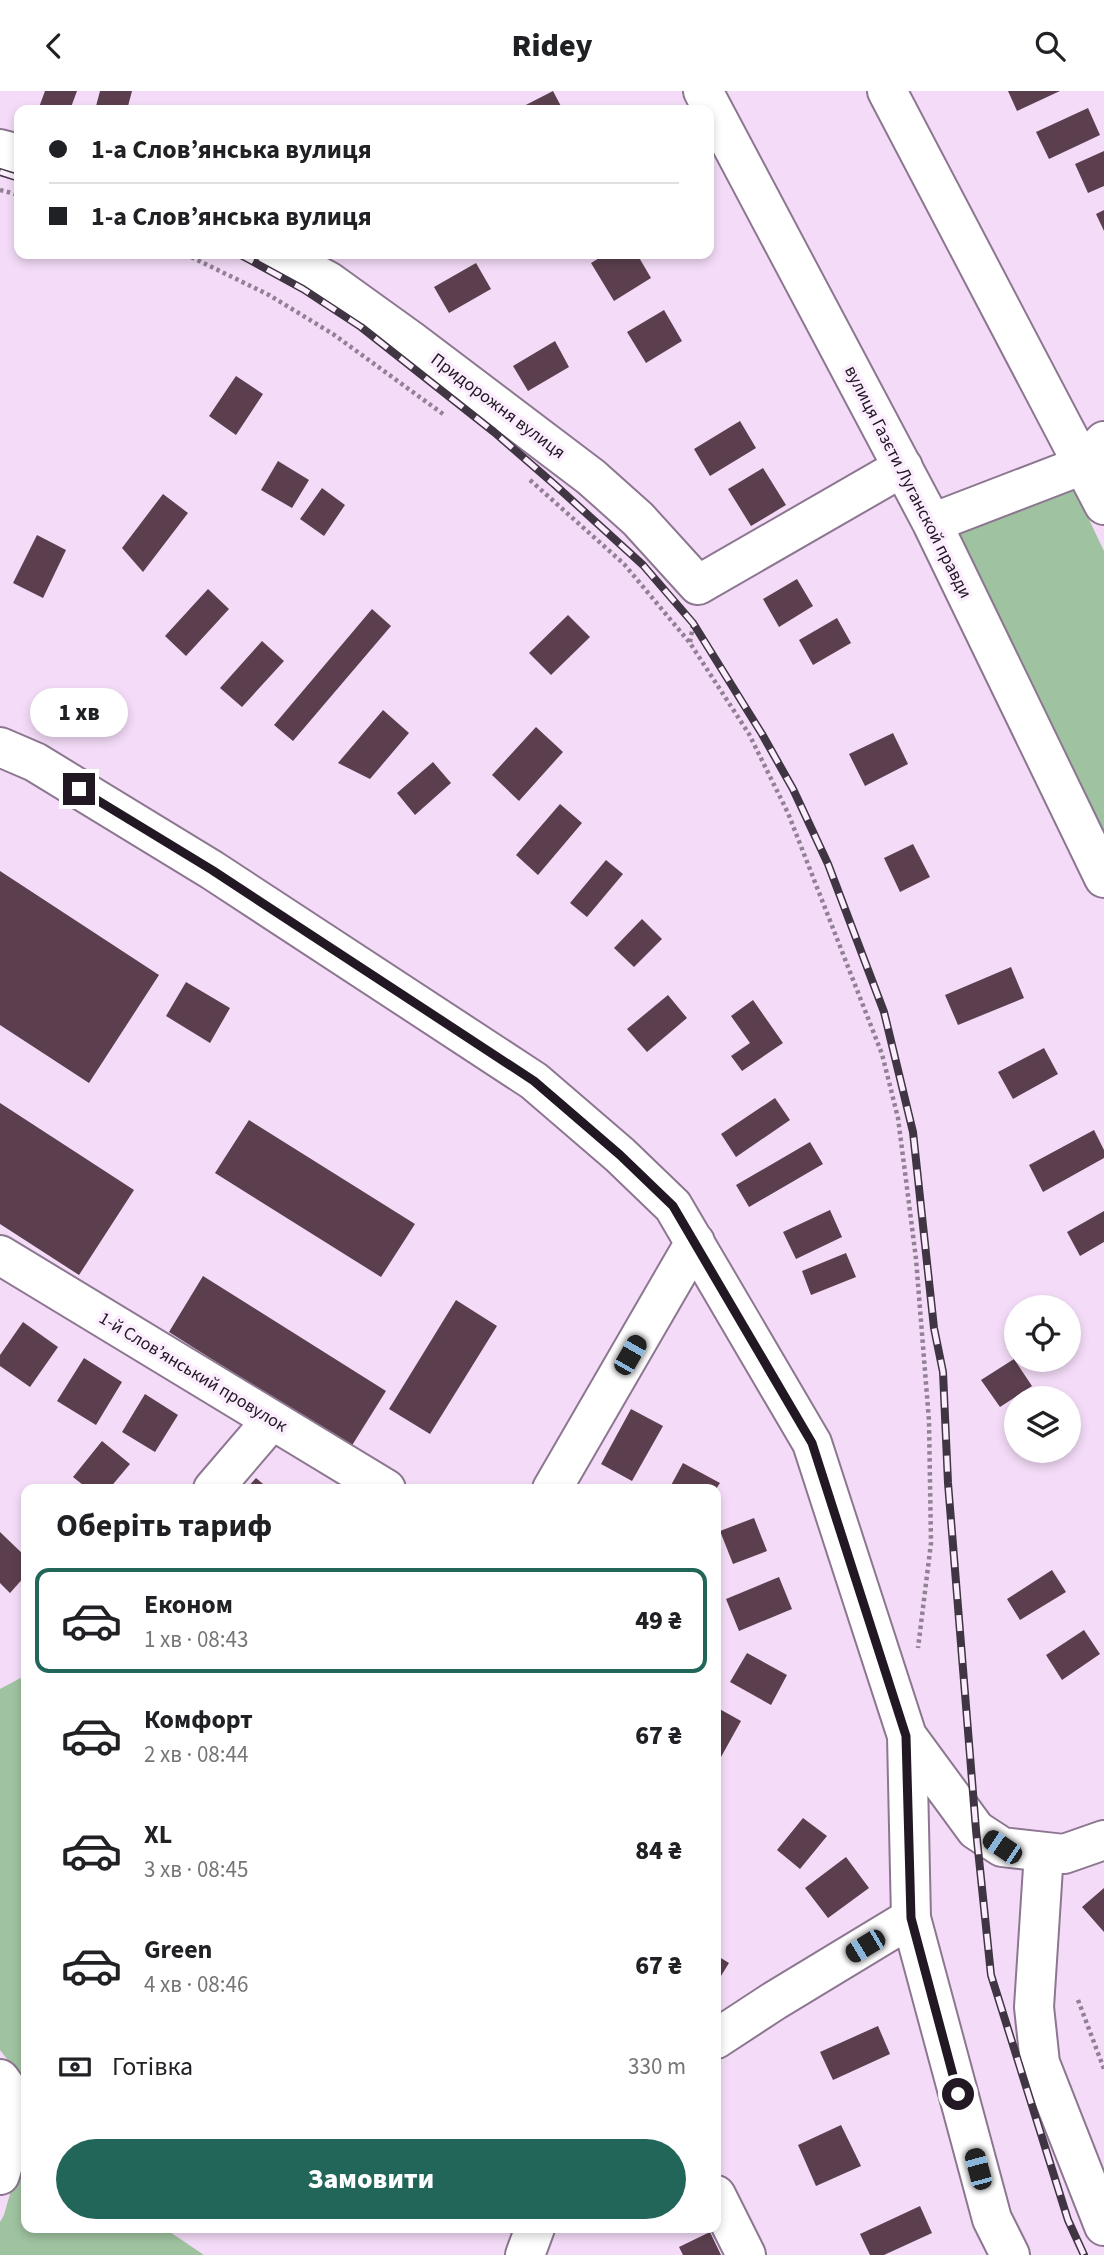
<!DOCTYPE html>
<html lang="uk">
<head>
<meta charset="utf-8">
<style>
	:root { --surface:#fff; --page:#f6f6f6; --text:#202124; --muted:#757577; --line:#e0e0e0; --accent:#216659 }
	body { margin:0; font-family:"Source Sans 3",sans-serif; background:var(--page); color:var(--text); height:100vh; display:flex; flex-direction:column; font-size:26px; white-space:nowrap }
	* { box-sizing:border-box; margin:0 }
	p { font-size:23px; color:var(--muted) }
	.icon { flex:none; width:38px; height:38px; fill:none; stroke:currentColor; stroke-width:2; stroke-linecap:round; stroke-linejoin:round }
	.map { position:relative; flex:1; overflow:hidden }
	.side { position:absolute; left:21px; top:1393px; width:700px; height:749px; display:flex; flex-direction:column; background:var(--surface); border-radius:14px; box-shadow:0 4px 10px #0003 }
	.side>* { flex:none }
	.hud { position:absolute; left:14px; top:14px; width:700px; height:154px; border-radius:14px; box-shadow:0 4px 10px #0003; display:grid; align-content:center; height:154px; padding:0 35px; background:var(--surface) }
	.fabs { position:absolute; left:1004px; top:1204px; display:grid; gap:14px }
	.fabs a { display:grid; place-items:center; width:77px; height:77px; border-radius:50%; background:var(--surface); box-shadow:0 4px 10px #0003; font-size:35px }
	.end { position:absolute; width:32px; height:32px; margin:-16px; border:9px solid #211823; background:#fff; box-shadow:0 0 0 4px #fff }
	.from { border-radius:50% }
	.bubble { position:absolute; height:49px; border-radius:24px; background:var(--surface); box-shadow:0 4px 10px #0003; font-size:23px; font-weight:800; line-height:49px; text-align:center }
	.car { position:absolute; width:21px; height:42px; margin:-21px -10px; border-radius:9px; box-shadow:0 0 5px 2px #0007; background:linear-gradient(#222 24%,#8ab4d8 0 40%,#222 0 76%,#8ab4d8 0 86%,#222 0) }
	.hud b { display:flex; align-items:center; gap:24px; height:66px; font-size:26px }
	.hud b+b { border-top:2px solid var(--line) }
	.hud i { width:18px; height:18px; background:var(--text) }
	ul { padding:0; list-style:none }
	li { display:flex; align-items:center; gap:21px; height:105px; margin:0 14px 10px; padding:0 21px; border:4px solid transparent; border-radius:14px }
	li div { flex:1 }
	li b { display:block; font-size:26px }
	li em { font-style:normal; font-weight:800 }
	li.active { border-color:var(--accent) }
	li>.icon { width:63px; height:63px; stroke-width:1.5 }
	h2 { padding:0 35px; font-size:32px; line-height:84px }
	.pay { display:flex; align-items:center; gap:18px; height:77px; padding:0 35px; font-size:26px }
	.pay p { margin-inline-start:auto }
	.button { display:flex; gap:14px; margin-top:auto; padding:14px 35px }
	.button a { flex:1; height:80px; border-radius:42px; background:var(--accent); color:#fff; font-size:28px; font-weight:800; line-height:80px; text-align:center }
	header { display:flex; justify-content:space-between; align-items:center; height:91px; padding:0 35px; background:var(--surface); font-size:32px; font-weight:800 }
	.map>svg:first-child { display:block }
	.green { fill:#9fc3a0 }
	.building { fill:#5c3f4e }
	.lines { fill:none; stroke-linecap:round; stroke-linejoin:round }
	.minor-casing { stroke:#8c7690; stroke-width:42 }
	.path { stroke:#928195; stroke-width:4.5; stroke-dasharray:3.5 3.5; stroke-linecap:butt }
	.minor { stroke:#fff; stroke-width:38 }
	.rail-casing { stroke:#403542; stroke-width:8 }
	.rail { stroke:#fcedfe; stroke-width:5; stroke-dasharray:16; stroke-linecap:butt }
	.route { stroke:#211823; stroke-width:9 }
	.labels { text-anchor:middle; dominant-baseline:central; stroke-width:7; stroke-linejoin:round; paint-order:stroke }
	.street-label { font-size:18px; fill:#211823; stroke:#fcedfe }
</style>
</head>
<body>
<header><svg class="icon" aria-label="back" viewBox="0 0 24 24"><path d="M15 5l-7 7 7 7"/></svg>Ridey<svg class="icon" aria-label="search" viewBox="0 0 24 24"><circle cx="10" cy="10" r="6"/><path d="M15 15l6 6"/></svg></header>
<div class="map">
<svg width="1104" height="2164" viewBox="0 0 1104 2164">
	<rect width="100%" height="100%" fill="#f4dcf8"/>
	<path class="green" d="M1074 397 1104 460V751L952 445Z
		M26 1584V1992L0 1959V1598Z
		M26 2046V2137H164L204 2164H0V2131L4 2124Z"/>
	<path class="building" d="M45 0H77L70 19H38Z
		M100 0H132L127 19H95Z
		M553 0 563 19H516Z
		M1008 0H1060L1017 20Z
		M1088 17 1100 44 1049 68 1036 41Z
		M1104 60V95L1088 102 1075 73Z
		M1104 119V140L1096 123Z
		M606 163H637L651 187 614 210 591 172Z
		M476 172 491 198 449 222 434 196Z
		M664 219 682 250 646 272 627 241Z
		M555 250 569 276 528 300 513 275Z
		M236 285 263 303 236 344 209 325Z
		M740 330 756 357 710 385 694 358Z
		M278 370 309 389 292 417 261 399Z
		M763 377 786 414 751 435 728 398Z
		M322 397 345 414 324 445 300 428Z
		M163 403 188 422 143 481 122 457Z
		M37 444 66 459 43 507 13 492Z
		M797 488 813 515 779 536 763 508Z
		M208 498 229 518 186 565 165 545Z
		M372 518 391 535 293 650 274 634Z
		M568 524 590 546 551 584 529 562Z
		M837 527 851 552 813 574 799 549Z
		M262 550 284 570 242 616 220 597Z
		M383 619 409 642 370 688 338 672Z
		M536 636 563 661 519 710 492 684Z
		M893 642 908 673 865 695 849 663Z
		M433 671 451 692 415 724 397 702Z
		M560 713 582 732 538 784 516 764Z
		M913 753 930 786 900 801 884 767Z
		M606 769 623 783 587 826 570 812Z
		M0 780 159 884 89 992 0 934Z
		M642 828 662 848 634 876 614 857Z
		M1011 876 1024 907 958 934 945 904Z
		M186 891 230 917 210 952 166 925Z
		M668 904 687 927 647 961 627 938Z
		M753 909 783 952 742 980 731 965 750 952 731 925Z
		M1044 957 1058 983 1013 1008 998 981Z
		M775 1007 790 1029 736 1066 721 1043Z
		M0 1012 134 1099 79 1184 0 1133Z
		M249 1029 415 1133 381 1186 215 1082Z
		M1094 1039 1104 1059V1067L1043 1101 1029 1074Z
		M810 1051 823 1073 749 1116 736 1094Z
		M830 1119 842 1146 796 1168 783 1141Z
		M1104 1120V1151L1080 1165 1067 1141Z
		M846 1162 856 1186 811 1204 802 1180Z
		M203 1185 386 1300 351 1356 169 1241Z
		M456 1209 497 1235 430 1343 389 1318Z
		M23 1231 58 1256 30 1296 0 1275V1264Z
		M84 1267 122 1291 96 1334 57 1310Z
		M1014 1268 1032 1295 1000 1316 981 1289Z
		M145 1303 178 1324 155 1361 122 1341Z
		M631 1318 663 1335 632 1390 601 1373Z
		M102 1350 130 1373 109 1398H88L73 1386Z
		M683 1372 720 1392 716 1398H669Z
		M256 1387 269 1398H246Z
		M754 1427 767 1460 733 1473 720 1440Z
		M0 1441 26 1466V1484L10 1502 0 1492Z
		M1052 1479 1066 1501 1020 1529 1007 1508Z
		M779 1486 792 1518 739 1540 726 1508Z
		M1084 1539 1100 1563 1062 1589 1046 1564Z
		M747 1562 787 1584 771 1614 730 1591Z
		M716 1616 741 1630 716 1675Z
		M803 1727 827 1745 800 1778 777 1759Z
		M846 1766 869 1797 828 1827 805 1797Z
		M1104 1797V1841L1082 1816Z
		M716 1864 729 1872 716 1893Z
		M878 1935 890 1963 833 1989 820 1961Z
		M841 2034 861 2075 816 2095 798 2054Z
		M920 2115 932 2142 884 2164H870L860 2143Z
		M710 2141 721 2164H683L679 2156Z"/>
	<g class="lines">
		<g class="minor-casing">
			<path id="minor" d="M703 0 932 432 1104 787
				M887 0 1104 414
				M0 58 19 63
				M277 163 328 190 410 249 591 386 638 428 698 494 903 376
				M932 432 1083 374 1104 350
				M0 656 35 671 212 779 534 990 620 1064 673 1115 812 1352 907 1645 911 1827 992 2128 1010 2164
				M0 1164 386 1398
				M213 1398 272 1329
				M552 1398 695 1151
				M907 1645 976 1739 1002 1756 1064 1763 1104 1749
				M1044 1761 1034 1916 1040 1972 1104 2135
				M716 1948 774 1910 911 1827
				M0 1988 20 2016 0 2084
				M716 2104 746 2164
				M525 2164 535 2137"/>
		</g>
		<path class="path" d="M0 99 19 104
			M185 163 269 204 333 243 443 323
			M530 389 624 473 690 552 749 643 788 722 882 963 898 1027 906 1089 916 1168 929 1330 931 1452 918 1557
			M690 551 694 529
			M1078 1909 1104 1978"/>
		<use href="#minor" class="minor"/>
		<g class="rail-casing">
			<path id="rail" d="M0 81 19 87
				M239 163 303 198 361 236 494 341 554 393 643 474 693 532 762 643 793 698 828 773 884 921 913 1041 934 1237 943 1281 948 1392 976 1739 991 1884 1068 2129 1084 2164"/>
		</g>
		<use href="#rail" class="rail"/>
	</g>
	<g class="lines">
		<path class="route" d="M79 698 212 779 534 990 620 1064 673 1115 812 1352 906 1645 911 1827 958 2003"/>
	</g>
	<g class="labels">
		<g class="street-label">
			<text transform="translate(498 315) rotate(37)">Придорожня вулиця</text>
			<text transform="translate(908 391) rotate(63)">вулиця Газєти Луганской правди</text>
			<text transform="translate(193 1281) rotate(31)">1-й Слов’янський провулок</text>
		</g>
	</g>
</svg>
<div class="fabs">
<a><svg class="icon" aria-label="locate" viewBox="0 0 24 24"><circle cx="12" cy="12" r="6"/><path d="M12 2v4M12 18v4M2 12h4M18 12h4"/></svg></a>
<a><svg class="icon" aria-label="layers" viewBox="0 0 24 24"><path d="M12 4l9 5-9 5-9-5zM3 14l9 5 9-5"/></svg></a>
</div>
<i class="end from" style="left:958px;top:2003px"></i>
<i class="end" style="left:79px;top:698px"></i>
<div class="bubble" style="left:30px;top:597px;width:98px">1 хв</div>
<i class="car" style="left:630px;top:1264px;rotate:30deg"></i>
<i class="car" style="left:1002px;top:1756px;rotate:304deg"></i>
<i class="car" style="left:865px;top:1855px;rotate:239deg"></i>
<i class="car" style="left:978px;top:2078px;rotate:345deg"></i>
<div class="hud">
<b><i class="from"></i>1-а Слов’янська вулиця</b>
<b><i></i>1-а Слов’янська вулиця</b>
</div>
<section class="side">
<h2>Оберіть тариф</h2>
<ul>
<li class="active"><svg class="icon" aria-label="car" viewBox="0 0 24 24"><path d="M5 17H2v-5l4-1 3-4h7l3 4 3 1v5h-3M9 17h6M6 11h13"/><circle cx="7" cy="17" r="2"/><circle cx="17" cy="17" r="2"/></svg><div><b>Економ</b><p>1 хв · 08:43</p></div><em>49 ₴</em></li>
<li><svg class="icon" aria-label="car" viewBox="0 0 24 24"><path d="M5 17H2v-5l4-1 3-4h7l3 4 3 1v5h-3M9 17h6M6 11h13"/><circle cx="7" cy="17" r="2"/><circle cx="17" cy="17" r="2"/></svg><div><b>Комфорт</b><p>2 хв · 08:44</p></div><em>67 ₴</em></li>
<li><svg class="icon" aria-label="car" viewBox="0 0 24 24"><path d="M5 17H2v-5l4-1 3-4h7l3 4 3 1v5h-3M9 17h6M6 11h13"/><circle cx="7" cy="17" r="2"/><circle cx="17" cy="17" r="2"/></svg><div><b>XL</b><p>3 хв · 08:45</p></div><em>84 ₴</em></li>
<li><svg class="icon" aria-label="car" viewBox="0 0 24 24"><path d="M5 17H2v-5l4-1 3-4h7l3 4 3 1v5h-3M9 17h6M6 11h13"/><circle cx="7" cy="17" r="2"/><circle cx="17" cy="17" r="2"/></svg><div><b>Green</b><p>4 хв · 08:46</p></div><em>67 ₴</em></li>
</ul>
<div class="pay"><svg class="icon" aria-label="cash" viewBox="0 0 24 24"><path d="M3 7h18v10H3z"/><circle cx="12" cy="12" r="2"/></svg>Готівка<p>330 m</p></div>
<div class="button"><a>Замовити</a></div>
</section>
</div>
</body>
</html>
